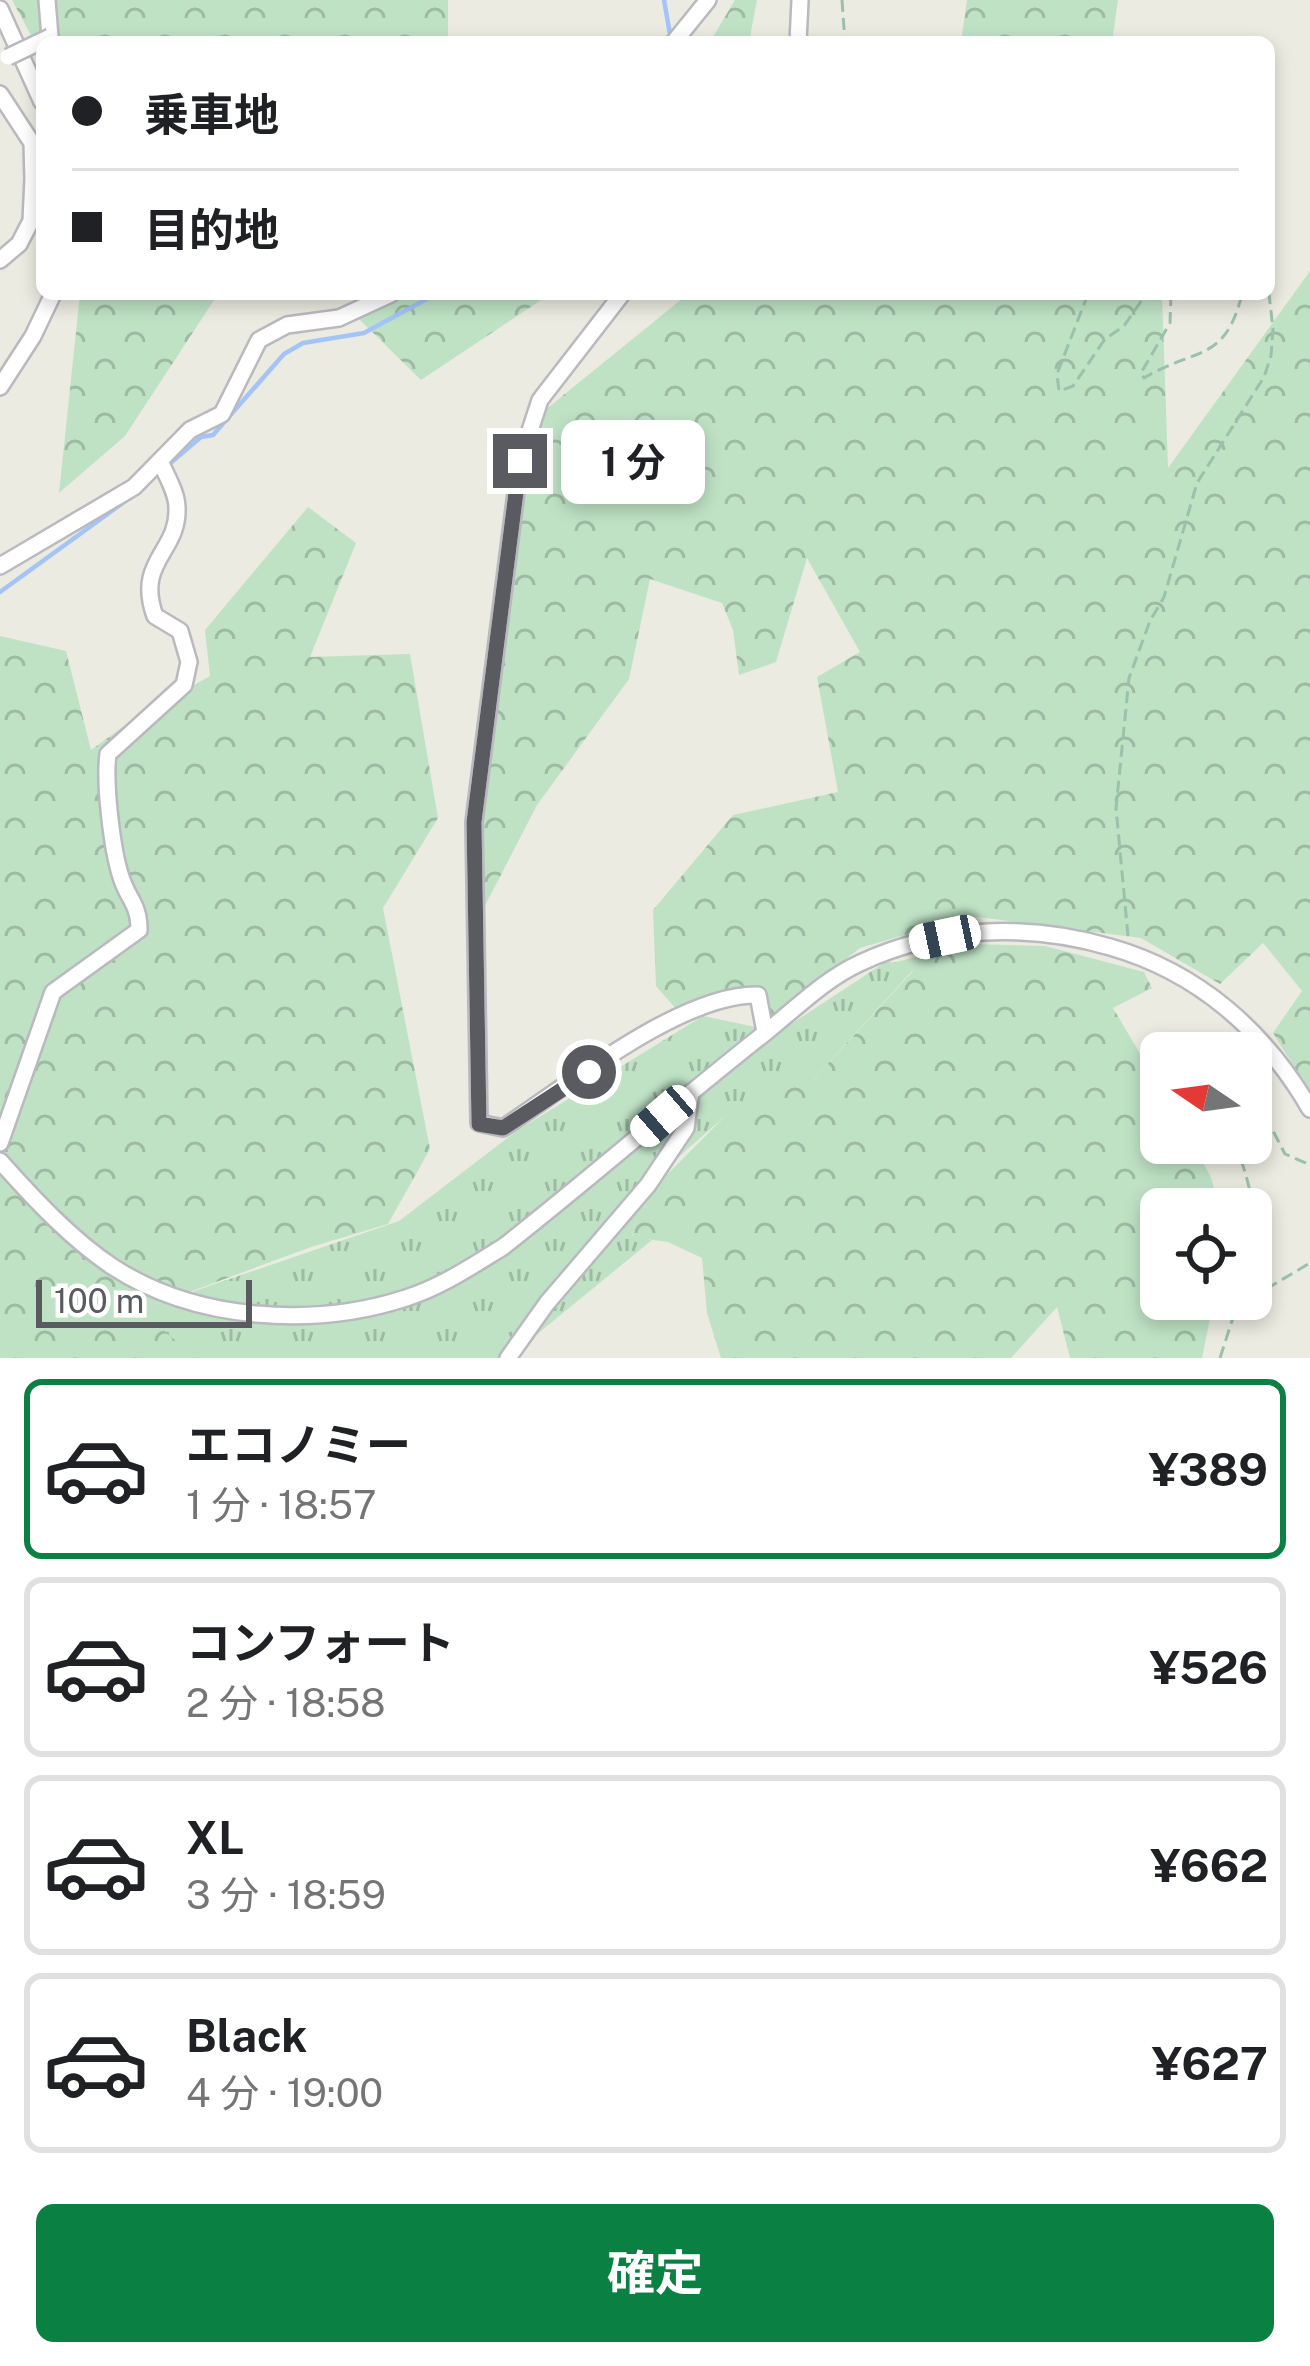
<!DOCTYPE html>
<html lang="ja">
<head>
<meta charset="utf-8">
<style>
	:root { --surface:#fff; --page:#f6f6f6; --text:#202124; --muted:#757577; --line:#e0e0e0; --accent:#0b8043 }
	body { margin:0; font-family:"Public Sans","Noto Sans JP",sans-serif; background:var(--page); color:var(--text); height:100vh; display:flex; flex-direction:column; font-size:45px; white-space:nowrap }
	* { box-sizing:border-box; margin:0 }
	p { font-size:39px; color:var(--muted) }
	.icon { flex:none; width:66px; height:66px; fill:none; stroke:currentColor; stroke-width:2; stroke-linecap:round; stroke-linejoin:round }
	.map { position:relative; height:1358px; overflow:hidden }
	.sheet { display:flex; flex-direction:column; background:var(--surface); flex:1 }
	.sheet>* { flex:none }
	.top-card { position:absolute; left:36px; top:36px; width:1239px; height:264px; border-radius:18px; box-shadow:0 6px 18px #0003; display:grid; align-content:center; height:264px; padding:0 36px; background:var(--surface) }
	.needle { width:78px; rotate:283deg }
	.fabs { position:absolute; left:1140px; top:1032px; display:grid; gap:24px }
	.fabs a { display:grid; place-items:center; width:132px; height:132px; border-radius:18px; background:var(--surface); box-shadow:0 6px 18px #0003; font-size:60px }
	.scale { position:absolute; left:36px; bottom:30px; width:216px; box-sizing:border-box; padding-left:12px; border:6px solid #595b61; border-top:0; font-size:33px; line-height:42px; white-space:nowrap; color:#595b61; -webkit-text-stroke:9px #fff; paint-order:stroke }
	.end { position:absolute; width:54px; height:54px; margin:-27px; border:15px solid #595b61; background:#fff; box-shadow:0 0 0 6px #fff }
	.from { border-radius:50% }
	.bubble { position:absolute; height:84px; border-radius:18px; background:var(--surface); box-shadow:0 6px 18px #0003; font-size:39px; font-weight:700; line-height:84px; text-align:center }
	.car { position:absolute; width:36px; height:72px; margin:-36px -18px; border-radius:15px; box-shadow:0 0 9px 3px #0007; background:linear-gradient(#fff 24%,#345 0 40%,#fff 0 76%,#345 0 86%,#fff 0) }
	.top-card b { display:flex; align-items:center; gap:42px; height:114px; font-size:45px }
	.top-card b+b { border-top:3px solid var(--line) }
	.top-card i { width:30px; height:30px; background:var(--text) }
	ul { padding:21px 0 0; list-style:none }
	li { display:flex; align-items:center; gap:36px; height:180px; margin:0 24px 18px; padding:0 12px; border:6px solid var(--line); border-radius:18px }
	li div { flex:1 }
	li b { display:block; font-size:45px }
	li em { font-style:normal; font-weight:700 }
	li.on { border-color:var(--accent) }
	li>.icon { width:108px; height:108px; stroke-width:1.5 }
	.cta { display:flex; gap:24px; margin-top:auto; padding:24px 36px }
	.cta a { flex:1; height:138px; border-radius:18px; background:var(--accent); color:#fff; font-size:48px; font-weight:700; line-height:138px; text-align:center }
	.map>svg:first-child { display:block }
	.grass { fill:url(#grass-tufts) }
	.forest { fill:url(#forest-crowns) }
	.lines { fill:none; stroke-linecap:round; stroke-linejoin:round }
	.stream { stroke:#a4c4f8; stroke-width:4.5 }
	.minor-casing { stroke:#b9b9bf; stroke-width:20 }
	.path { stroke:#99c1ac; stroke-width:3; stroke-dasharray:12 6; stroke-linecap:butt }
	.minor { stroke:#fff; stroke-width:15 }
	.minor-bridge-casing { stroke:#b9b9bf; stroke-width:20; stroke-linecap:butt }
	.minor-bridge { stroke:#fff; stroke-width:15 }
	.route { stroke:#595b61; stroke-width:15 }
</style>
</head>
<body>
<div class="map">
<svg width="1310" height="1358" viewBox="0 0 1310 1358">
	<defs>
		<pattern id="grass-tufts" width="24" height="20" patternUnits="userSpaceOnUse" patternTransform="scale(3)"><rect width="24" height="20" fill="#bfe2c5"/><path d="M3 7l-1-3M5 7V3M7 7l1-3M15 17l-1-3M17 17v-4M19 17l1-3" fill="none" stroke="#9ebaa3"/></pattern>
		<pattern id="forest-crowns" width="20" height="18" patternUnits="userSpaceOnUse" patternTransform="scale(3)"><rect width="20" height="18" fill="#bfe2c5"/><path d="M2 6a3 3 0 1 1 6 0M12 15a3 3 0 1 1 6 0" fill="none" stroke="#9ebaa3"/></pattern>
	</defs>
	<rect width="100%" height="100%" fill="#ebebe1"/>
	<path class="grass" d="M887 961 913 970 812 1081 724 1117 648 1184 632 1236 652 1240 508 1358H193L139 1310 399 1221 518 1130 703 1016 779 1032Z"/>
	<path class="forest" d="M12 0H448V42H42V56Z
		M735 0H757L749 42H710Z
		M967 0H1118L1112 42H961Z
		M1310 271V1092L1273 1033 1302 991 1263 943 1220 984 1141 938 970 916 860 948 764 1023 758 996 678 1011 656 986 653 910 733 815 838 792 817 677 860 652 807 558 776 662 739 675 733 630 722 603 650 579 629 679 537 805 474 927 478 789 491 612 534 419 688 294H1162L1168 468Z
		M80 294H218L125 436 59 493Z
		M397 294H550L421 380 358 318Z
		M308 507 356 543 310 657 410 654 438 818 383 908 430 1149 388 1224 311 1247 141 1310 195 1358H0V636L66 651 91 750 131 721 210 676 205 630Z
		M967 944 1045 946 1144 972 1152 988 1113 1008 1161 1089V1143H1192L1211 1177 1219 1209H1161V1299H1214L1202 1358H1070L1057 1307 1011 1358H721L707 1313 702 1258 668 1242 632 1237 642 1200 734 1107 812 1081 913 971 892 963Z"/>
	<g class="lines">
		<path class="stream" d="M664 0 670 34
			M167 466 201 437 213 435 284 354 303 343 364 333 436 294
			M0 592 131 497"/>
		<g class="minor-casing">
			<path id="minor" d="M47 0 50 37
				M0 9 42 102
				M674 42 708 0
				M798 42 800 0
				M0 94 32 143 33 179 31 221 19 244 0 260
				M622 294 540 400 520 461 474 822 479 1123 503 1128C567 1086 682 993 758 995L765 1032
				M0 387 33 336 53 294
				M0 566 134 487 190 430 222 414 259 340 287 325 339 318 391 294
				M0 1143 53 992 139 930C139 903 128 900 121 877 112 850 104 782 108 754L184 685 189 662 180 631 155 616C135 561 179 552 177 508 177 493 167 477 161 463
				M0 1161C33 1198 72 1240 113 1267 196 1321 314 1328 406 1298 441 1287 472 1266 503 1247 592 1177 676 1103 765 1033 795 1009 825 979 860 963 939 926 1028 923 1110 947 1198 972 1265 1031 1310 1109
				M508 1358 547 1303 648 1185 686 1128 691 1092"/>
		</g>
		<path class="path" d="M842 0 845 42
			M1088 294 1057 374 1059 391 1073 386 1105 339 1124 326 1146 294
			M1171 294 1170 323 1141 373 1144 378C1196 347 1225 363 1242 294
			M1128 936 1116 808 1129 678 1150 621 1164 597 1197 483 1264 377 1271 356 1273 329 1269 294
			M1251 1067 1266 1082 1270 1125 1285 1154 1310 1165
			M1235 1143C1250 1183 1259 1217 1251 1260
			M1251 1298 1310 1263
			M1220 1358 1239 1299"/>
		<use href="#minor" class="minor"/>
		<g class="minor-bridge-casing">
			<path id="minor-bridge" d="M8 57 50 37"/>
		</g>
		<use href="#minor-bridge" class="minor-bridge"/>
	</g>
	<g class="lines">
		<path class="route" d="M520 461 474 822 479 1124 503 1128 589 1072"/>
	</g>
</svg>
<div class="fabs">
<a><svg class="needle" viewBox="-14 -14 28 28"><path d="M0-13l5 13h-10z" fill="#e53935"/><path d="M0 13l5-13h-10z" fill="#757577"/></svg></a>
<a><svg class="icon" aria-label="locate" viewBox="0 0 24 24"><circle cx="12" cy="12" r="6"/><path d="M12 2v4M12 18v4M2 12h4M18 12h4"/></svg></a>
</div>
<div class="scale">100 m</div>
<i class="end from" style="left:589px;top:1072px"></i>
<i class="end" style="left:520px;top:461px"></i>
<div class="bubble" style="left:561px;top:420px;width:144px">1 分</div>
<i class="car" style="left:945px;top:937px;rotate:258deg"></i>
<i class="car" style="left:663px;top:1116px;rotate:229deg"></i>
<div class="top-card">
<b><i class="from"></i>乗車地</b>
<b><i></i>目的地</b>
</div>
</div>
<section class="sheet">
<ul>
<li class="on"><svg class="icon" aria-label="car" viewBox="0 0 24 24"><path d="M5 17H2v-5l4-1 3-4h7l3 4 3 1v5h-3M9 17h6M6 11h13"/><circle cx="7" cy="17" r="2"/><circle cx="17" cy="17" r="2"/></svg><div><b>エコノミー</b><p>1 分 · 18:57</p></div><em>¥389</em></li>
<li><svg class="icon" aria-label="car" viewBox="0 0 24 24"><path d="M5 17H2v-5l4-1 3-4h7l3 4 3 1v5h-3M9 17h6M6 11h13"/><circle cx="7" cy="17" r="2"/><circle cx="17" cy="17" r="2"/></svg><div><b>コンフォート</b><p>2 分 · 18:58</p></div><em>¥526</em></li>
<li><svg class="icon" aria-label="car" viewBox="0 0 24 24"><path d="M5 17H2v-5l4-1 3-4h7l3 4 3 1v5h-3M9 17h6M6 11h13"/><circle cx="7" cy="17" r="2"/><circle cx="17" cy="17" r="2"/></svg><div><b>XL</b><p>3 分 · 18:59</p></div><em>¥662</em></li>
<li><svg class="icon" aria-label="car" viewBox="0 0 24 24"><path d="M5 17H2v-5l4-1 3-4h7l3 4 3 1v5h-3M9 17h6M6 11h13"/><circle cx="7" cy="17" r="2"/><circle cx="17" cy="17" r="2"/></svg><div><b>Black</b><p>4 分 · 19:00</p></div><em>¥627</em></li>
</ul>
<div class="cta"><a>確定</a></div>
</section>
</body>
</html>
